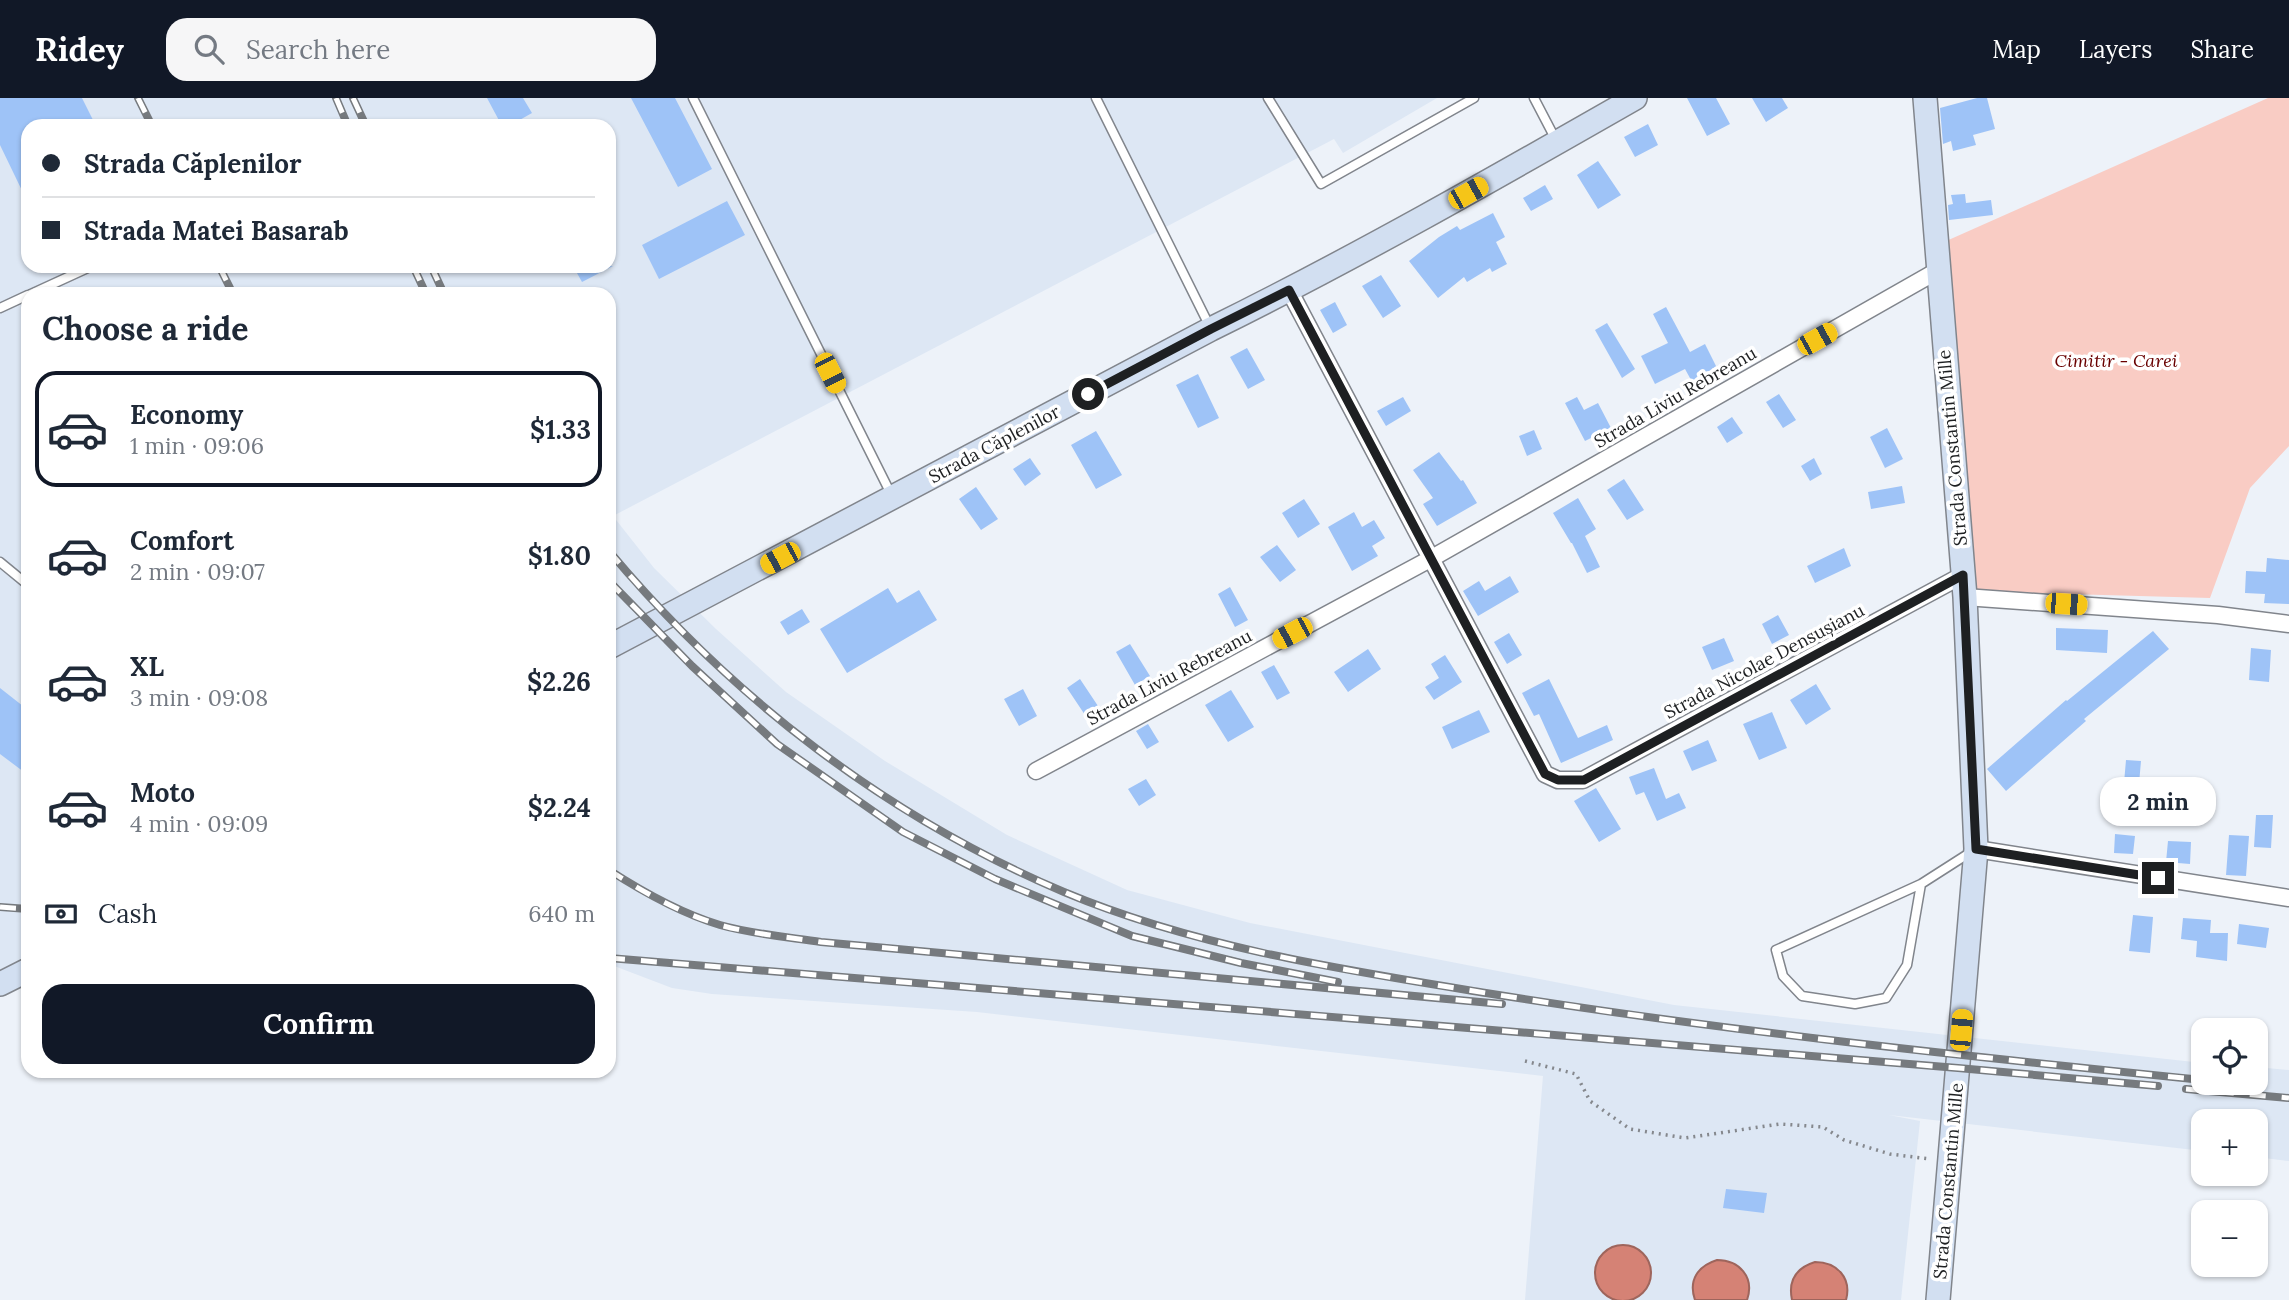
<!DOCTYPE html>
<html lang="en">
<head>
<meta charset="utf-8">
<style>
	:root { --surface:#fff; --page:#f6f6f7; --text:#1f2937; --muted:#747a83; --line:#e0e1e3; --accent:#111827 }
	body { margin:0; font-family:Lora,serif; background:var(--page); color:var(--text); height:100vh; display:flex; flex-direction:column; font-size:26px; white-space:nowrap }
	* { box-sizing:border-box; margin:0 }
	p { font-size:23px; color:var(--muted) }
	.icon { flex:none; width:38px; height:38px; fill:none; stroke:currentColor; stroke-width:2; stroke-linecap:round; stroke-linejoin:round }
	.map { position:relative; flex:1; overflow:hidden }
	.drawer { position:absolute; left:21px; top:189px; width:595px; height:791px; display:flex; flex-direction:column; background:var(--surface); border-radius:21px; box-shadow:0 2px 5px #0004 }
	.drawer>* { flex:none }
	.banner { position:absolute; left:21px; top:21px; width:595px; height:154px; border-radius:21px; box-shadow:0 2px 5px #0004; display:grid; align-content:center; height:154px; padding:0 21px; background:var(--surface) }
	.buttons { position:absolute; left:2191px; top:920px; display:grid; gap:14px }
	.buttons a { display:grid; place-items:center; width:77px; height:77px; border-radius:14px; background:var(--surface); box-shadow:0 2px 5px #0004; font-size:35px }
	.end { position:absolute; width:32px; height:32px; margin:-16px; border:9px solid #1e2022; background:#fff; box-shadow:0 0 0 4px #fff }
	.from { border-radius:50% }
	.bubble { position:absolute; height:49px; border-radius:21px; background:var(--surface); box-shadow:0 2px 5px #0004; font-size:23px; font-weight:700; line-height:49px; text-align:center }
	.car { position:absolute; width:21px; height:42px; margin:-21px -10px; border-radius:9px; box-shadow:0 0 5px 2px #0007; background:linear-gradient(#f5c518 24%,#345 0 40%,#f5c518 0 76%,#345 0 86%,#f5c518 0) }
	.banner b { display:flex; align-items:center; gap:24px; height:66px; font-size:26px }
	.banner b+b { border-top:2px solid var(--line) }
	.banner i { width:18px; height:18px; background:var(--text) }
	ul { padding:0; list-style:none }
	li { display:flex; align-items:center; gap:21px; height:116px; margin:0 14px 10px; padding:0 7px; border:4px solid transparent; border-radius:21px }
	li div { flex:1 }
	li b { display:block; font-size:26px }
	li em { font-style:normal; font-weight:700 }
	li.current { border-color:var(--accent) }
	li>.icon { width:63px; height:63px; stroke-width:1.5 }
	h2 { padding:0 21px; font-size:32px; line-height:84px }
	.pay { display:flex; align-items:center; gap:18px; height:77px; padding:0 21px; font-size:26px }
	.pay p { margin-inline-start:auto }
	.action { display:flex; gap:14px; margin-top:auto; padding:14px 21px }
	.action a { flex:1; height:80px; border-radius:21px; background:var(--accent); color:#fff; font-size:28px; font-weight:700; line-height:80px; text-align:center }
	header { display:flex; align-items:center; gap:42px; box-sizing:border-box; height:98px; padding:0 35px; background:var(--accent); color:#fff }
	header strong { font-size:33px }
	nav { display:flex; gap:38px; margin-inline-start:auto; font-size:24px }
	.search { width:490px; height:63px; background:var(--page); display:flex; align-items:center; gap:18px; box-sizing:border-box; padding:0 24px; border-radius:21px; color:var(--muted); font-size:26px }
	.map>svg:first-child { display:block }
	.built { fill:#dde7f4; fill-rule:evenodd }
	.green { fill:#f9ccc4 }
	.water { fill:#d58275; stroke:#9e655c; stroke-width:2 }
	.building { fill:#9ec3f7 }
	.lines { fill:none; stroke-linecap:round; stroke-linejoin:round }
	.lane-casing { stroke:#81858c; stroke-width:11 }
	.street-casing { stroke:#81858c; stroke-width:19 }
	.secondary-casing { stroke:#81858c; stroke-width:26 }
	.path { stroke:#85888d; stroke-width:3.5; stroke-dasharray:2 5; stroke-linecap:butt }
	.lane { stroke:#fff; stroke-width:8 }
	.street { stroke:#fff; stroke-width:16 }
	.secondary { stroke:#d2dff1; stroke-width:23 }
	.rail-casing { stroke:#767a7e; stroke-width:8 }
	.rail { stroke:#fff; stroke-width:5; stroke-dasharray:16; stroke-linecap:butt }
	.route { stroke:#1e2022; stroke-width:9 }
	.labels { text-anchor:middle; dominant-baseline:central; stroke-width:7; stroke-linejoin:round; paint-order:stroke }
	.park-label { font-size:18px; font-style:italic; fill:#690000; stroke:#fff }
	.street-label { font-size:18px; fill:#1e2022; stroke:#fff }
</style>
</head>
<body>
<header>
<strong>Ridey</strong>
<div class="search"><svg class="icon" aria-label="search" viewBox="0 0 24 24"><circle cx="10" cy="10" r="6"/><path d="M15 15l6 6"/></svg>Search here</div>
<nav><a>Map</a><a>Layers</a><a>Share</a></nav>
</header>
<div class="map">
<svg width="2289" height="1202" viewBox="0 0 2289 1202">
	<rect width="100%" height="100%" fill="#edf2f9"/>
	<path class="built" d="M0 0H1437L1343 55 1334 41 613 418 654 470 716 531 786 594 885 663 1007 737 1127 792 1250 825 1674 907 2203 965V985H2256V969L2289 972V1063L2256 1059V1024H2203V1053L1889 1017 1920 1023 1901 1202H1525L1543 978 977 914 712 896 672 890 609 866V196H28V869L0 882ZM28 28H609V168H28Z"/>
	<path class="green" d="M2268 0H2289V348L2250 390 2210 500 1958 493 1935 148Z"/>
	<path class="water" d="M1595 1175a28 28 0 1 1 56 0a28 28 0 1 1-56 0Z
		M1717 1162C1739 1162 1755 1179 1747 1202H1695C1688 1182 1698 1168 1717 1162Z
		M1815 1164C1837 1164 1852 1180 1846 1202H1792C1788 1183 1796 1170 1815 1164Z"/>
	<path class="building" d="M0 0H82L96 28H28V105L0 47Z
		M487 0H523L532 15 509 28H502Z
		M631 0H675L712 71 678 89Z
		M1687 0H1716L1730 26 1707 38Z
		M1752 0H1782L1788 10 1766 24Z
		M1977 0H1987L1995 31 1973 37 1976 47 1953 53 1951 43 1943 46 1940 10Z
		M1648 26 1658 47 1635 59 1624 39Z
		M1598 63 1621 97 1598 111 1577 77Z
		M1545 87 1553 101 1531 113 1523 100Z
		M1965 96 1966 105 1991 102 1993 117 1949 122 1948 107 1953 106 1951 97Z
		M727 103 745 137 659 181 642 147Z
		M1493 115 1505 139 1496 144 1507 166 1492 174 1490 170 1467 184 1464 179 1438 200 1409 163 1439 139 1457 128 1460 132Z
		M573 168H613L582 184Z
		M1381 177 1401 208 1383 220 1362 188Z
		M1335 204 1347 227 1333 235 1320 212Z
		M1666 209 1690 254 1705 246 1721 278 1696 291 1685 271 1655 286 1641 258 1668 245 1653 216Z
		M1607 225 1635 271 1622 280 1595 232Z
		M1247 250 1265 282 1248 291 1230 259Z
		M1198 276 1219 320 1198 330 1176 287Z
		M1779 296 1796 322 1783 330 1766 304Z
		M1403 299 1411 313 1386 328 1377 313Z
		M1577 299 1584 312 1598 305 1611 330 1585 343 1565 305Z
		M1732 319 1743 335 1727 345 1717 329Z
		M1887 330 1903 361 1885 370 1870 339Z
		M1534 332 1542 351 1527 358 1519 338Z
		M1096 333 1122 377 1096 391 1071 347Z
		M1439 354 1461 383 1463 382 1477 405 1437 428 1423 406 1433 400 1413 372Z
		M1030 360 1041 376 1025 388 1013 371Z
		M1814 360 1822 376 1810 383 1801 368Z
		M1624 381 1644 412 1627 422 1607 392Z
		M1902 388 1905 405 1871 411 1868 394Z
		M976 389 998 421 981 432 959 401Z
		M1578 400 1596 431 1585 438 1600 469 1587 475 1572 445H1571L1553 415Z
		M1304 401 1320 426 1298 440 1282 415Z
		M1354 414 1362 429 1374 422 1385 440 1372 448 1378 458 1352 473 1328 429Z
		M1277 447 1296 472 1280 484 1260 459Z
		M1844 450 1851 468 1815 485 1807 468Z
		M2267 460 2289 462V506L2264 505 2265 496 2245 495 2246 473 2266 474Z
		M1510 478 1519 494 1478 518 1463 493 1479 483 1485 493Z
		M1230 489 1248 522 1235 529 1218 496Z
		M888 490 897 505 919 492 937 522 847 575 820 531Z
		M802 511 810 524 788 537 780 524Z
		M1778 517 1789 537 1772 546 1762 526Z
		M2056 530 2108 532 2107 555 2056 552Z
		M2153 533 2169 551 2084 621 2086 623 2006 693 1987 671 2066 602 2067 603Z
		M1509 535 1522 557 1507 566 1494 544Z
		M1724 540 1734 563 1712 572 1702 549Z
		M1130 546 1150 578 1135 587 1116 554Z
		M2251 550 2271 552 2269 584 2249 582Z
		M1368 551 1381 571 1348 594 1334 574Z
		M1445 557 1462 584 1434 602 1425 589 1439 580 1431 566Z
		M1274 567 1290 595 1277 602 1261 574Z
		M1080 581 1098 608 1085 617 1067 590Z
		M1549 581 1578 640 1607 627 1613 642 1561 665 1539 616 1534 618 1522 595Z
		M1816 586 1831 611 1806 627 1790 602Z
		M0 590 28 612V677L0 656Z
		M1023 591 1037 618 1019 628 1004 601Z
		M1231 592 1254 629 1228 644 1205 607Z
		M1479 612 1490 634 1452 651 1442 629Z
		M1772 614 1787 650 1759 662 1743 626Z
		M1148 626 1159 644 1147 651 1136 633Z
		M1708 642 1717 663 1692 673 1683 653Z
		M2126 662 2141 663 2139 686 2124 685Z
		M1654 670 1666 701 1679 695 1686 710 1657 723 1644 694 1636 697 1629 679Z
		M1146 681 1156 697 1139 708 1128 691Z
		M1596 690 1621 731 1599 744 1574 703Z
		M2256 717H2273L2271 750 2254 749Z
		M2115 736 2135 738 2133 756 2114 755Z
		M2229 737 2249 738 2246 778 2226 777Z
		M2168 743 2191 744 2190 766 2166 764Z
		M2133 817 2153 819 2150 855 2129 853Z
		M2183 820 2211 822 2210 835H2228L2227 863 2196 859 2197 843 2181 841Z
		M2239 826 2269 830 2266 850 2237 846Z
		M1726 1091 1767 1095 1764 1115 1723 1110Z"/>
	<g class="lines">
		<g class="lane-casing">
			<path id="lane" d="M693 0 892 398
				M1096 0 1210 229
				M1268 0 1321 86 1474 0
				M1534 0 1557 44
				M31 196 92 168
				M0 210 28 197
				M0 464 28 487
				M1921 786 1907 867 1886 900 1855 906 1802 898 1783 878 1776 852 1921 786 1971 754"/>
		</g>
		<g class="street-casing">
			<path id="street" d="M1289 192 1545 676 1558 682H1583L1963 477
				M1965 499 2218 517 2289 526
				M1036 673 1432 460 1937 173
				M1976 751 2289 800"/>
		</g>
		<g class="secondary-casing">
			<path id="secondary" d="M1925 0 1965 499 1976 751 1938 1202
				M609 549 1211 231C1355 160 1495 80 1635 0
				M0 886 28 872"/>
		</g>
		<path class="path" d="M1525 963 1576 976 1590 1003 1630 1031 1685 1040 1780 1026 1823 1029 1844 1042 1890 1056 1930 1061"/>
		<use href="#lane" class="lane"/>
		<use href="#street" class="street"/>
		<use href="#secondary" class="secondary"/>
		<g class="rail-casing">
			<path id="rail" d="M138 0 152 28
				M336 0 348 28
				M353 0 366 28
				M219 168 233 196
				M413 168 426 196
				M431 168 444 196
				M609 453C732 600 887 719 1064 794 1198 850 1344 872 1486 895 1724 933 1964 958 2203 982
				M609 483 692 568 777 646 903 734 995 781 1132 838 1241 865 1338 884
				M609 772C643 794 680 815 720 827 752 836 787 839 821 844L1502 906
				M0 809 28 811
				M609 860 1958 970 2158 988
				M2186 991 2289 1000"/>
		</g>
		<use href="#rail" class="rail"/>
	</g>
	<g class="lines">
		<path class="route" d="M1088 296 1211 231 1289 192 1545 676 1558 682H1584L1963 477 1976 751 2158 780"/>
	</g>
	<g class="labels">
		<g class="park-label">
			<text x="2116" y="262">Cimitir - Carei</text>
		</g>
		<g class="street-label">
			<text transform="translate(1675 299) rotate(-30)">Strada Liviu Rebreanu</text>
			<text transform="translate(994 346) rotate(-28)">Strada Căplenilor</text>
			<text transform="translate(1952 350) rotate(-95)">Strada Constantin Mille</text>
			<text transform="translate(1764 563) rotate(-28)">Strada Nicolae Densușianu</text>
			<text transform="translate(1169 579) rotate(-28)">Strada Liviu Rebreanu</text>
			<text transform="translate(1948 1083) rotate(-85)">Strada Constantin Mille</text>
		</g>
	</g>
</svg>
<div class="buttons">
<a><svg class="icon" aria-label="locate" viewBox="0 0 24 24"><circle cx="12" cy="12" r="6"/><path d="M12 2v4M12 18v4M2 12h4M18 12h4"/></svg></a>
<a>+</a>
<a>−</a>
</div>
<i class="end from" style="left:1088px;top:296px"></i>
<i class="end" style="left:2158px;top:780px"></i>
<div class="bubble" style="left:2100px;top:679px;width:116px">2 min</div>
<i class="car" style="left:1468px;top:95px;rotate:61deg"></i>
<i class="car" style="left:1817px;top:241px;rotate:61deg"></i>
<i class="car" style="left:830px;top:275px;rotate:153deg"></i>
<i class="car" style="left:780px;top:460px;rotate:242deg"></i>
<i class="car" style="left:2066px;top:506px;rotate:94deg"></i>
<i class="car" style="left:1292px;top:535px;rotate:242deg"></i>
<i class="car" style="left:1961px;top:932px;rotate:5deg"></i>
<div class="banner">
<b><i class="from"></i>Strada Căplenilor</b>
<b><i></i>Strada Matei Basarab</b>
</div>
<section class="drawer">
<h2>Choose a ride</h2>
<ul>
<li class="current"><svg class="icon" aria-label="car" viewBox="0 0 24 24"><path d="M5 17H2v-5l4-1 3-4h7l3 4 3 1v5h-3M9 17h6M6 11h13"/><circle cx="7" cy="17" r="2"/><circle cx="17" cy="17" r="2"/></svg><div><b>Economy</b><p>1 min · 09:06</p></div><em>$1.33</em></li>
<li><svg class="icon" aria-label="car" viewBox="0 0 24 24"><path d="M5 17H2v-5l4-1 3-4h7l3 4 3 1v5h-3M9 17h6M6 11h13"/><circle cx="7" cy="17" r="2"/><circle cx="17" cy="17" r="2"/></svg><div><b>Comfort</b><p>2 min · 09:07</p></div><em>$1.80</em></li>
<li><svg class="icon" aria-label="car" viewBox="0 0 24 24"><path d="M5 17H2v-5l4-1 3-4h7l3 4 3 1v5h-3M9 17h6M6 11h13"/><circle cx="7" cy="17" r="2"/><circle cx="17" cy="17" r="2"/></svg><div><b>XL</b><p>3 min · 09:08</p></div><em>$2.26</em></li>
<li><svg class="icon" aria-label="car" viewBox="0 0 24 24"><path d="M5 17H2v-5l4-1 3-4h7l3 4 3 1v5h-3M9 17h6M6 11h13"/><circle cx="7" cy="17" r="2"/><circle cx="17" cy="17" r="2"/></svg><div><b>Moto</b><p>4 min · 09:09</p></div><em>$2.24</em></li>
</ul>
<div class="pay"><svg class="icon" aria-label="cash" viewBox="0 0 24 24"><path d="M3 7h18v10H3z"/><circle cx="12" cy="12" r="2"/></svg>Cash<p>640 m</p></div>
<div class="action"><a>Confirm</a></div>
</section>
</div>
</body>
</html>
